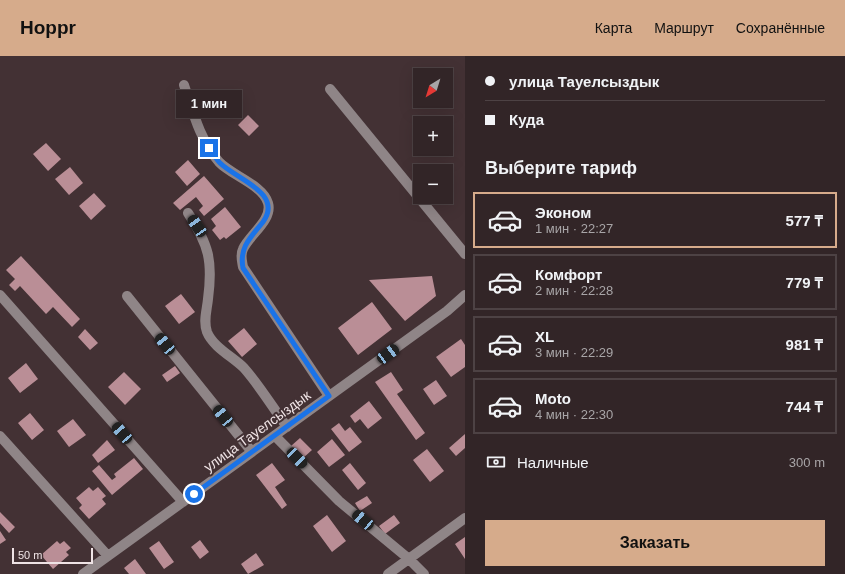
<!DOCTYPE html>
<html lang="ru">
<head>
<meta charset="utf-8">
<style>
	:root { --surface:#322527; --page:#3d3133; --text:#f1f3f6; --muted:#a8a5a7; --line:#4d4244; --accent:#d6ab8b }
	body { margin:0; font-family:Arial,sans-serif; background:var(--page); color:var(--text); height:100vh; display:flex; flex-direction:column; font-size:15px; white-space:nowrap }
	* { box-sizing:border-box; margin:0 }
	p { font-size:13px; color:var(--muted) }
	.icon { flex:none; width:22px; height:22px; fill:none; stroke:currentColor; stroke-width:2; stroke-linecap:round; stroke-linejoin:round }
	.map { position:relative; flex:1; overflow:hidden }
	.sheet { display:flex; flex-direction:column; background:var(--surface); width:380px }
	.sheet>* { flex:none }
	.hud { display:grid; align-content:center; height:88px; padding:0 20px; background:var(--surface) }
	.needle { width:26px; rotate:218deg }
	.fabs { position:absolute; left:413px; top:12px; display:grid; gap:8px }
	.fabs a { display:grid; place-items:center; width:40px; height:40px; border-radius:0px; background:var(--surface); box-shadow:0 4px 16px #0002,0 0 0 1px var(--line); font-size:20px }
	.scale { position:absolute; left:12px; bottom:10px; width:81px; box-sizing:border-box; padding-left:4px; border:2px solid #efe3e5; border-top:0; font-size:11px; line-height:14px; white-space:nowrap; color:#efe3e5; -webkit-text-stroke:3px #433134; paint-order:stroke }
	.end { position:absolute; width:18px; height:18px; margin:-9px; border:5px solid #1a73e8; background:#fff; box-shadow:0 0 0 2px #fff }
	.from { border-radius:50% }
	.bubble { position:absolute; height:28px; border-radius:0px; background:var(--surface); box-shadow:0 4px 16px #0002,0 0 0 1px var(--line); font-size:13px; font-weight:800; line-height:28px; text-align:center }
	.car { position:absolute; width:12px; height:24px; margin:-12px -6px; border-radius:5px; box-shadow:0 0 3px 1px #0007; background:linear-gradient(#222 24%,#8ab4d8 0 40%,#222 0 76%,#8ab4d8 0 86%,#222 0) }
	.hud b { display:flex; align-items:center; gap:14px; height:38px; font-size:15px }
	.hud b+b { border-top:1px solid var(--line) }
	.hud i { width:10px; height:10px; background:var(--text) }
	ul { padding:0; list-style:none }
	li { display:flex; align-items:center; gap:12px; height:56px; margin:0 8px 6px; padding:0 12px; border:2px solid var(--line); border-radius:0px }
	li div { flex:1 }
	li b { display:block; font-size:15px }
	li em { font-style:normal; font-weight:800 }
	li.active { border-color:var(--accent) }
	li>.icon { width:36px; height:36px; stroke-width:1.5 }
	h2 { padding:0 20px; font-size:18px; line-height:48px }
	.pay { display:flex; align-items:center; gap:10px; height:44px; padding:0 20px; font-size:15px }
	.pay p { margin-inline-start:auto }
	.cta { display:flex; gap:8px; margin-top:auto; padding:8px 20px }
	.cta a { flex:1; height:46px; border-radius:0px; background:var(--accent); color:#111; font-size:16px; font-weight:800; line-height:46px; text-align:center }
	header { display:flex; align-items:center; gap:24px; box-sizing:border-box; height:56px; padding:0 20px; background:var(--accent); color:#111 }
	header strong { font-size:19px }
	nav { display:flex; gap:22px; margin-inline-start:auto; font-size:14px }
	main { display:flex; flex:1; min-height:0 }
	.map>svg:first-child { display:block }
	.building { fill:#ba8e96 }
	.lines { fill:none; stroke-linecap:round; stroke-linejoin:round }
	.minor { stroke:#8f8587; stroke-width:10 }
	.route { stroke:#1a73e8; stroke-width:5 }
	.labels { text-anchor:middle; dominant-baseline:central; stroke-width:4; stroke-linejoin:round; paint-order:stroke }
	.street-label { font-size:14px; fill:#efe3e5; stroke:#433134 }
</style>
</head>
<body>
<header>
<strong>Hoppr</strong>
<nav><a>Карта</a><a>Маршрут</a><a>Сохранённые</a></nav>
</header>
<main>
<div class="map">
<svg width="465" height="518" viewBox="0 0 465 518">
	<rect width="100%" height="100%" fill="#433134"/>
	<path class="building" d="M228 34 238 45 227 56 216 44Z
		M248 59 259 70 249 80 238 69Z
		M46 87 61 103 48 115 33 98Z
		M188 104 200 118 187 130 175 116Z
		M70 111 83 127 69 139 55 123Z
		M204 120 224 143 204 160 199 154 203 150 196 141 180 154 173 147Z
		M94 137 106 150 91 164 79 150Z
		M225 151 241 171 226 183 224 181 220 184 212 174 216 170 211 163Z
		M21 200 80 263 72 271 53 251 46 258 20 230 15 235 9 229 15 223 6 214Z
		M432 220 436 240 405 265 369 224Z
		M181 238 195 256 179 268 165 250Z
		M372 246 392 273 358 299 338 272Z
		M244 272 257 288 242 301 228 285Z
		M85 273 98 287 90 294 78 281Z
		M461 283 465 289V311L451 321 436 301Z
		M26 307 38 323 20 337 8 322Z
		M175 310 180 317 167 326 162 319Z
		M124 316 141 333 125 349 108 331Z
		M391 316 403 334 397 338 425 377 416 384 375 326Z
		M436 324 447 340 434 349 423 333Z
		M369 345 382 362 368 373 360 363 355 367 350 360Z
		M30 357 44 374 32 384 18 367Z
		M73 363 86 379 69 391 57 375Z
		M339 367 345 375 350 371 362 386 349 396 331 373Z
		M465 378V392L456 400 449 392Z
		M300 382 312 394 302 403 291 390Z
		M332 383 345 399 329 411 317 396Z
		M107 384 115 394 98 407 92 399Z
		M427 393 444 415 430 426 413 404Z
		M134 402 143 413 112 439 92 415 99 409 112 424 116 421 114 418Z
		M272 407 285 424 275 431 287 449 282 453 256 419Z
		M350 407 366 427 358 434 342 414Z
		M89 431 93 435 98 431 106 440 102 443 106 448 89 463 79 452 82 449 76 442Z
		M367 440 372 447 360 455 355 447Z
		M0 456 15 471 9 477 0 467Z
		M327 459 346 485 332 496 313 470Z
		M394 459 400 467 385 478 379 470Z
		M0 475 6 484 0 488Z
		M465 481V503L455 488Z
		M200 484 209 496 200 503 191 491Z
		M57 485 60 488 64 485 71 492 66 496 69 499 53 513 41 499Z
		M159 485 174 506 164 513 149 492Z
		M256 497 264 509 248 518 241 508Z
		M135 503 146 518H129L124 512Z"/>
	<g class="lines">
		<path class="minor" d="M184 29C193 56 200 84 219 106 231 119 263 129 268 147 273 164 249 179 243 193 240 199 242 205 243 211L329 340
			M330 33 465 198
			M188 157C209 189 213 205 208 243 207 254 203 265 207 276 213 291 233 301 244 312 260 330 273 352 287 371
			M0 239 183 446
			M127 240 252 396
			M0 380 108 500
			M275 380 339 445 409 503 424 518
			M83 518 447 255 465 239
			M388 518 465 462"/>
	</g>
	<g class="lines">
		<path class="route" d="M194 438 329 340 243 212C239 191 251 181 263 166 284 137 236 123 220 107 216 103 213 97 209 92"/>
	</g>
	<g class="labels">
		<g class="street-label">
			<text transform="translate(257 375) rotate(-36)">улица Тауелсыздык</text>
		</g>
	</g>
</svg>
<div class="fabs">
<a><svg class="needle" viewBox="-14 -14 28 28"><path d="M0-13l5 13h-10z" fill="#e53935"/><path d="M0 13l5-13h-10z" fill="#a8a5a7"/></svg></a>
<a>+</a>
<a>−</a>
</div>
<div class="scale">50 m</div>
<i class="end from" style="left:194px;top:438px"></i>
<i class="end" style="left:209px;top:92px"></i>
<div class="bubble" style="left:176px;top:34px;width:66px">1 мин</div>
<i class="car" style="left:197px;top:170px;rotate:326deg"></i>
<i class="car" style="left:165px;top:288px;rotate:321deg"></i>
<i class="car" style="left:388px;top:298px;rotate:54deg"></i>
<i class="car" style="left:223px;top:360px;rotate:321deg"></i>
<i class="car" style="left:122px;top:377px;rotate:319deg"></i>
<i class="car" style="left:297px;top:402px;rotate:136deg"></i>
<i class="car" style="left:363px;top:464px;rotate:310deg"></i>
</div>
<section class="sheet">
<div class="hud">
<b><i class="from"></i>улица Тауелсыздык</b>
<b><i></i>Куда</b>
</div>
<h2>Выберите тариф</h2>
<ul>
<li class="active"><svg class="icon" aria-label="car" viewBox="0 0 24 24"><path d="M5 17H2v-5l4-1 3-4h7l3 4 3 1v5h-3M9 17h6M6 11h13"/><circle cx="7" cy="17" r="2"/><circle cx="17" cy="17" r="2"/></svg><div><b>Эконом</b><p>1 мин · 22:27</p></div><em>577 ₸</em></li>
<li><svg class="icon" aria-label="car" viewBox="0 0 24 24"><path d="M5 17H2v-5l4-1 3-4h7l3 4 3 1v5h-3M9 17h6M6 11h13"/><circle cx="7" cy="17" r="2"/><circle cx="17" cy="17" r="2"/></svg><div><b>Комфорт</b><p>2 мин · 22:28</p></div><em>779 ₸</em></li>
<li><svg class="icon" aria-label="car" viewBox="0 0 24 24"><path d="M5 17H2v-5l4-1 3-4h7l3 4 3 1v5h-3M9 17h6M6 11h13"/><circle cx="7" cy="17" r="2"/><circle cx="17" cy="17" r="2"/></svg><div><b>XL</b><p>3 мин · 22:29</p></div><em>981 ₸</em></li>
<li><svg class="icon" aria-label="car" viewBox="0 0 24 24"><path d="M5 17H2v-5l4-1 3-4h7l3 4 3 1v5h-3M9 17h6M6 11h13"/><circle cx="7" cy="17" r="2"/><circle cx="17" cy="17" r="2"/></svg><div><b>Moto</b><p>4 мин · 22:30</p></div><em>744 ₸</em></li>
</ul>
<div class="pay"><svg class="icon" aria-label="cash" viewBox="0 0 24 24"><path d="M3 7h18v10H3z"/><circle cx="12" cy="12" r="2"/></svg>Наличные<p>300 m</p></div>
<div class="cta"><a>Заказать</a></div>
</section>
</main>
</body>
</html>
